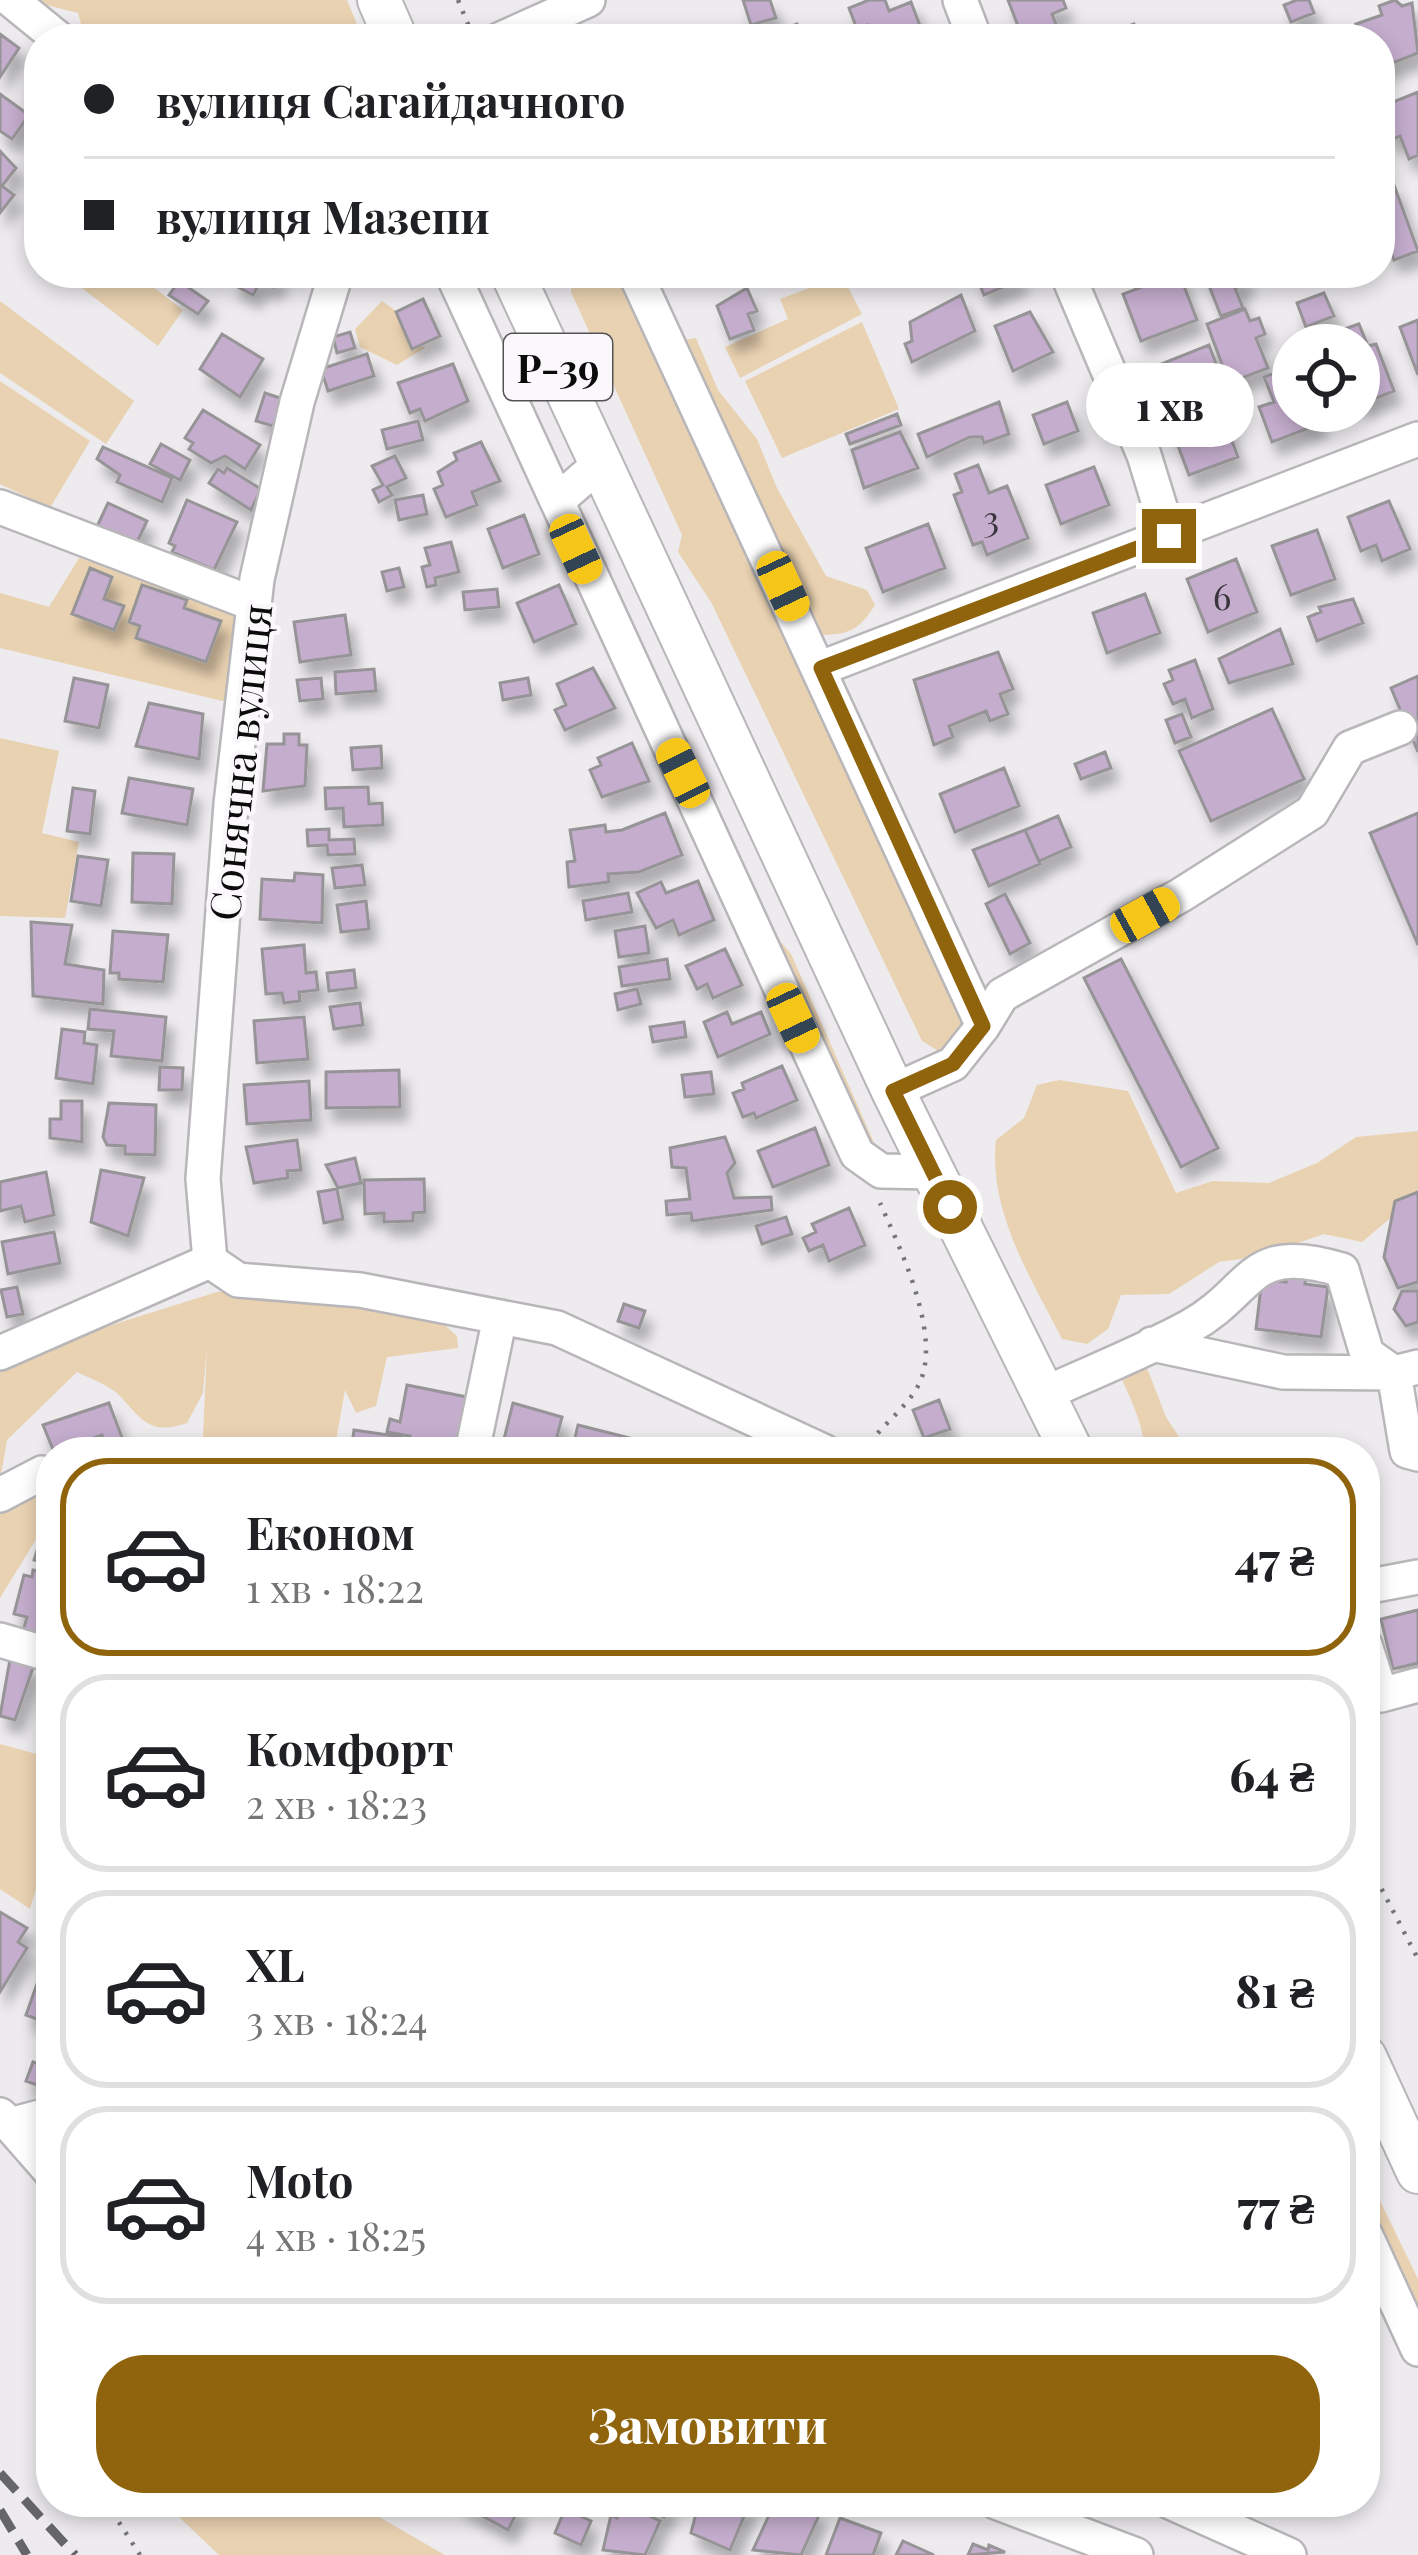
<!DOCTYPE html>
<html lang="uk">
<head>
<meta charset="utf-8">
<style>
	:root { --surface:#fff; --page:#f6f6f6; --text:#202124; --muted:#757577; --line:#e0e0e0; --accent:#90640d }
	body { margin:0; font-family:"Playfair Display",serif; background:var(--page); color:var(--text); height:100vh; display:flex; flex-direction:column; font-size:45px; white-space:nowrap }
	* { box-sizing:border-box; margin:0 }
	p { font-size:39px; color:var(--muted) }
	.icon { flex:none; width:66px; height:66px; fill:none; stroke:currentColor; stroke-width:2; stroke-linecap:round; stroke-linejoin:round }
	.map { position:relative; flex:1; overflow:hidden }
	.panel { position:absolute; left:36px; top:1437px; width:1344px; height:1080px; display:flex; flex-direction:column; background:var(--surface); border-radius:48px; box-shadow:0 6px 18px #0003 }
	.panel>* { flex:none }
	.hud { position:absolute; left:24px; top:24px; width:1371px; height:264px; border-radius:48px; box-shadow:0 6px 18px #0003; display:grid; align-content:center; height:264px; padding:0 60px; background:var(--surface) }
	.fabs { position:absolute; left:1272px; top:324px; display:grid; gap:24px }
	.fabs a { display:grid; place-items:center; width:108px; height:108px; border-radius:50%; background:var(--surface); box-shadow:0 6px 18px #0003; font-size:60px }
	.end { position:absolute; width:54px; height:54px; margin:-27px; border:15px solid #90640d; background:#fff; box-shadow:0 0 0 6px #fff }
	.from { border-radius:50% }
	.bubble { position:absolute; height:84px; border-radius:42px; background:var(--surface); box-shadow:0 6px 18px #0003; font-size:39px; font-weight:800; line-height:84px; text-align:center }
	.car { position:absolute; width:36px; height:72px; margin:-36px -18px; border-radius:15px; box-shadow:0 0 9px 3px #0007; background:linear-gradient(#f5c518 24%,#345 0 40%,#f5c518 0 76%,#345 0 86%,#f5c518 0) }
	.hud b { display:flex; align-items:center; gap:42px; height:114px; font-size:45px }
	.hud b+b { border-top:3px solid var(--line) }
	.hud i { width:30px; height:30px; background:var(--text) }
	ul { padding:21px 0 0; list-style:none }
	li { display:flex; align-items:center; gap:36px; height:198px; margin:0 24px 18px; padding:0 36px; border:6px solid var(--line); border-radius:48px }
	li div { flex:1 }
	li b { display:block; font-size:45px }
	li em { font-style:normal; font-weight:800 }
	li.active { border-color:var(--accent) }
	li>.icon { width:108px; height:108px; stroke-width:1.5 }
	.action { display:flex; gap:24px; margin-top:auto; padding:24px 60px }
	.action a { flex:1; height:138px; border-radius:48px; background:var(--accent); color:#fff; font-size:48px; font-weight:800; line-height:138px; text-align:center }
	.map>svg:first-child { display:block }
	.green { fill:#e9d2b1 }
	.building { fill:#c4adcd; stroke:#969497; stroke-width:3; filter:url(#shadow) }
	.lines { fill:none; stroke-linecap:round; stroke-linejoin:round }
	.minor-casing { stroke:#b8b6b9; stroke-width:38 }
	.major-casing { stroke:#b8b6b9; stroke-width:46 }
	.path { stroke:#767577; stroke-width:4.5; stroke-dasharray:3 9; stroke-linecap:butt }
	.minor { stroke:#fff; stroke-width:33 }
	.major { stroke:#fff; stroke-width:42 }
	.rail { stroke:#666567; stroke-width:9; stroke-dasharray:24 12; stroke-linecap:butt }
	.route { stroke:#90640d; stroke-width:15 }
	.labels { text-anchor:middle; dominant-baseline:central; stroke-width:9; stroke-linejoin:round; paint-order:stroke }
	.number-label { font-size:36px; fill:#3a343c }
	.shield { fill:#fbf8fc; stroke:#545254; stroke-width:3 }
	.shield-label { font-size:39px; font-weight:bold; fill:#0c0b0c }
	.street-label { font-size:42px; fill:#0c0b0c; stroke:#fbf8fc }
</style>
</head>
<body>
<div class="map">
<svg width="1418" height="2555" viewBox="0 0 1418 2555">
	<defs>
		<filter id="shadow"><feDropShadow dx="7" dy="13" stdDeviation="6" flood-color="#0004"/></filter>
	</defs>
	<rect width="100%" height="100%" fill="#edebee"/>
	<path class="green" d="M27 0H347L363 39H85L78 13Z
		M62 273H135L183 310 158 346Z
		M572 273H620L959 1002 966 1032 955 1048 940 1052 922 1041 711 602 678 552 682 535 571 292Z
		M842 276 862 314 740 378 725 347 788 319 780 299Z
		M0 301 134 401 106 444 0 373Z
		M382 301 404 317 409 346 426 347 397 365 360 347 355 329Z
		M862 322 899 409 782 458 745 381Z
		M696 338 718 390 757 439 777 488 826 576 867 590 875 605C858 632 847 635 816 635L682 340Z
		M0 381 90 441 50 508 0 484Z
		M79 558 239 611 227 702 0 648V593L49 607Z
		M0 738 59 751 42 833 79 842 65 918 0 916Z
		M768 927 791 954 875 1145 871 1152Z
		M1059 1080 1128 1091 1176 1193 1213 1181 1269 1183 1317 1163 1356 1137 1418 1131V1204L1400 1210 1362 1242 1324 1234 1260 1256 1219 1262 1169 1294 1121 1295 1108 1329 1087 1344 1062 1339C1031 1278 988 1211 996 1140L1024 1118 1037 1085Z
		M297 1287 423 1306 457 1336 458 1348 387 1357 376 1406 356 1413 345 1390 334 1452H128L132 1438 203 1437 207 1346 203 1393 187 1423C152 1435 143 1422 121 1397 111 1386 91 1379 77 1372L7 1440 0 1481V1360L217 1292Z
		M1112 1350 1147 1368 1166 1417 1189 1452H1143C1147 1420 1119 1383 1112 1350Z
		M47 1485 51 1515 0 1598V1502Z
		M0 1744 51 1758V1839L30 1909 0 1889Z
		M1365 2170 1418 2279V2326L1365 2211Z
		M163 2502H353L445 2555H219Z"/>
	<path class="building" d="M743 0H770L776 18 751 25Z
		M869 0H885L889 11 911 2 925 39H872L867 25 857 29 849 8Z
		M1008 0H1063L1066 8 1052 14 1059 32 1023 39Z
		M1297 0H1309L1314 13 1291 22 1284 5Z
		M1395 0 1402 6 1412 3 1418 53 1380 68V39H1362L1356 24 1382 15 1379 6Z
		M797 24 803 39H760Z
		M1134 24 1140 39H1106L1105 35Z
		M0 34 19 48 0 77Z
		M1418 92V155L1409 159 1400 136 1391 140 1382 116 1391 112 1388 104Z
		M0 94 29 115 12 139 0 131Z
		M0 151 16 168 2 186 14 195 0 213Z
		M1394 185 1418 251 1394 260 1380 225V191Z
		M238 273H280L273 287 261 281 253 295 232 284Z
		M975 273H1018L1020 280 984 295Z
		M1179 273 1197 320 1141 341 1123 294Z
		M1204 273H1243L1247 283 1235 288 1243 308 1221 316Z
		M179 281 208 301 198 314 169 295Z
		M747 288 757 311 748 314 754 330 730 339 717 306Z
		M1324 293 1334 316 1306 327 1297 303Z
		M961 295 975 331 912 362 905 344 912 341 910 322Z
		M423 299 440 336 412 349 396 312Z
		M1245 309 1250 321 1259 318 1265 334 1256 338 1268 368 1229 383 1207 324Z
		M1030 312 1053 352 1013 371 995 326Z
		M1418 320V375L1400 327Z
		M1359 324 1368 346 1376 344 1394 391 1359 405V345H1327L1324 336Z
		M350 332 355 348 337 353 333 337Z
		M222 334 263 359 240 397 200 369Z
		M1209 345 1224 385 1171 405 1156 366Z
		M367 354 374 376 328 391 321 369Z
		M453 364 468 401 425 421 420 409 410 413 398 383Z
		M1293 366V411H1315L1320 424 1272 442 1259 407 1274 402 1264 377Z
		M265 393 283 399 273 426 256 421Z
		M999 402 1009 434 984 443 982 437H970L927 457 918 434Z
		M1067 402 1078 431 1044 444 1033 415Z
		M1218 403 1238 457 1189 475 1169 422Z
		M203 410 260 445 245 469 225 456 211 463 189 449 193 443 185 438Z
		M897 414 901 425 850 444 846 434Z
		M418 421 423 440 387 449 382 430Z
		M900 432 918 468 864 488 852 450Z
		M481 442 500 481 472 492 477 505 446 517 434 489 443 485 438 472 457 460 454 453Z
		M161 444 190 460 180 480 150 464Z
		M103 447 172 478 162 502 117 482 120 475 97 459Z
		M395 456 406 478 387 487 392 495 379 502 373 490 383 485 372 466Z
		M978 465 989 493 1007 486 1028 538 987 555 982 542 973 545 954 495 962 492 955 474Z
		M1094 467 1109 505 1061 524 1046 485Z
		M227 468 261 489 251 510 209 483 218 469 224 473Z
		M423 495 427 514 399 520 395 500Z
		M187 500 237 522 214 570 172 552 175 546 169 543Z
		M1389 501 1410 549 1382 561 1376 545 1361 551 1348 517Z
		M108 503 147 521 133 551 94 533Z
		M524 515 539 554 503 568 488 529Z
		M928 524 945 568 883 592 866 548Z
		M1317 530 1335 579 1291 595 1272 546Z
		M451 542 459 572 435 578 436 585 427 587 422 567 430 565 425 548Z
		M1236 559 1257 612 1208 632 1187 579Z
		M90 568 112 577 104 599 124 606 114 630 72 614Z
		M399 568 404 587 387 591 382 572Z
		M142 585 187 600 184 608 221 621 206 662 136 638 140 626 129 622Z
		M559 585 576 624 534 642 517 603Z
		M497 589 499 607 465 610 463 592Z
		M1145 594 1160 633 1107 653 1093 613Z
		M1353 599 1363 623 1317 641 1308 617 1321 612 1319 607Z
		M345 615 351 655 300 662 294 622Z
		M1280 629 1293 664 1229 683 1219 659Z
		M998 652 1013 689 1000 694 1008 714 990 721 986 711 949 726 953 737 934 745 914 680Z
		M1195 660 1213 709 1192 718 1185 699 1173 704 1164 684 1173 680 1169 670Z
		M593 668 615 708 565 730 555 710 566 705 557 684Z
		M374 669 376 691 336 694 335 672Z
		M1418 676V752L1391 688Z
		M74 678 108 685 99 728 65 721Z
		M321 678 323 699 300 701 297 680Z
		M528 678 531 695 503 700 500 683Z
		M149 703 203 714 199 759 136 746Z
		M1272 709 1304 779 1211 821 1179 751Z
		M1182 714 1191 737 1175 743 1166 720Z
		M284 734H299V745H307L305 786 263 791 267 744H284Z
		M632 743 649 781 602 797 590 770 601 765 598 758Z
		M381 746 382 768 353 770 351 748Z
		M1105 752 1111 768 1081 779 1075 764Z
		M1004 768 1019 806 955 832 940 794Z
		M129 778 193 789 187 825 122 813Z
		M368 787 369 804 382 803 383 825 344 827 343 808 326 809 325 788Z
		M73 788 95 791 90 834 67 831Z
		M665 813 682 855 639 872 608 874 609 882 569 887 567 862 575 861 570 830 605 825 606 832 622 830Z
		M1418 813V945L1370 833Z
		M1058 816 1071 847 1039 861 1025 830Z
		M329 829V840L354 839 355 854 328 855 327 845 308 846 307 830Z
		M1025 830 1040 864 989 886 973 850Z
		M133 853 174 854 172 904 132 902Z
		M78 856 108 860 101 906 71 901Z
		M362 865 365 885 335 888 332 868Z
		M295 873 323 875 322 923 260 919 262 879 294 881Z
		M698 881 714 920 679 935 673 920 656 928 637 893 661 882 666 893Z
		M628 893 632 912 586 920 583 901Z
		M1005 894 1030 943 1010 954 986 904Z
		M366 901 369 929 341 932 337 905Z
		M31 922 72 925 65 964 104 970 103 1004 33 996Z
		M645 926 649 953 619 957 615 931Z
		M113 931 168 935 163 982 119 979V973H110Z
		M304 945 306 973 316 972 318 990 299 992 300 1001 284 1003 282 993 266 994 262 949Z
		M725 949 742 985 713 998 707 984 697 989 686 966Z
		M667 959 670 979 622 986 619 967Z
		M1121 959 1218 1148 1181 1167 1084 978Z
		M354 970 356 988 329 991 327 973Z
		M637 989 641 1004 618 1010 615 994Z
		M360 1003 363 1025 334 1029 330 1007Z
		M90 1009 166 1017 162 1061 111 1056 114 1031 88 1029Z
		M727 1012 732 1024 761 1012 770 1034 718 1057 704 1022Z
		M304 1017 308 1059 257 1063 254 1021Z
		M684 1022 686 1037 653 1042 650 1027Z
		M62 1029 85 1032 84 1043 97 1045 93 1084 56 1078Z
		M782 1066 797 1100 756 1118 754 1113 743 1117 733 1093 744 1089 742 1083Z
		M160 1067 183 1068 182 1090H159Z
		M399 1070 400 1107 326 1108V1072Z
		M711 1072 714 1094 685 1097 682 1075Z
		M309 1081 311 1120 247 1124 244 1085Z
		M61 1101H82V1142L50 1138V1119H61Z
		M109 1103 156 1105 155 1155 125 1154V1146L107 1145 103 1137Z
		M815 1128 829 1165 773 1187 758 1151Z
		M725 1137 735 1163 727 1173 734 1198 771 1197 772 1210 692 1221 691 1213 667 1215 666 1201 690 1199 686 1168 672 1167 670 1148Z
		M297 1140 301 1170 287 1171 288 1178 254 1183 246 1147Z
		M355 1158 361 1183 338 1188 326 1165Z
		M101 1170 144 1178 128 1236 91 1222Z
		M46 1172 54 1215 25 1222 21 1206 0 1211V1182Z
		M424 1179 425 1212 413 1213V1221L384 1222V1213L365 1214 364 1180Z
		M337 1189 343 1219 324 1223 318 1192Z
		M1418 1192V1282L1398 1288 1384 1257 1395 1201Z
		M849 1208 865 1245 829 1261 823 1245 809 1251 803 1238 816 1232 812 1224Z
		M786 1217 792 1234 762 1244 756 1226Z
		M54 1232 60 1263 8 1274 2 1242Z
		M1287 1271 1306 1274 1305 1284 1328 1287 1321 1337 1256 1329 1262 1279 1286 1282Z
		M17 1287 23 1314 7 1317 1 1290Z
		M1402 1291H1418V1322L1406 1326 1394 1309Z
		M624 1304 645 1311 639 1328 618 1321Z
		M407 1385 467 1397 457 1447 443 1444 429 1452 423 1445 421 1452 414 1450 410 1436 387 1432 390 1419 400 1422Z
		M939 1400 950 1429 924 1438 913 1410Z
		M109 1403 124 1443 108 1449 102 1435 80 1443 82 1449 75 1452H54L43 1425Z
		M513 1403 562 1417 553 1452 504 1439Z
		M578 1425 630 1438 627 1452H587L573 1446Z
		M354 1430 402 1437 400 1452H351Z
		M41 1538 51 1541V1565L34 1560Z
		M33 1570 51 1574V1604L42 1635 23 1631 27 1617 14 1614 24 1575 32 1577Z
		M1418 1610V1663L1393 1669 1381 1619Z
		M10 1659 34 1665 15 1720 0 1716Z
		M51 1676V1729L38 1725Z
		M0 1912 27 1928 18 1942 27 1948 0 1992Z
		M50 1947 51 1948V2024L26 2015Z
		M33 2062 51 2068V2090L26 2081Z
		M457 2502H506L519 2508 508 2530Z
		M626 2502H670L664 2517Z
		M699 2502H750L730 2550 691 2533Z
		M775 2502H800L820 2513 801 2555 753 2550Z
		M624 2504 660 2521 645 2555 603 2550 611 2515 617 2518Z
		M565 2509 591 2521 581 2545 555 2533Z
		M840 2518 881 2533 873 2555H826Z
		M903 2541 934 2555H896Z
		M973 2544 988 2550 989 2545 1005 2552 968 2555Z"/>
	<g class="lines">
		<g class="minor-casing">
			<path id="minor" d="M11 0 59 39
				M960 0 975 39
				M501 39 588 0
				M452 273 557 501
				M635 273 983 1026 953 1064 893 1091
				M1067 273 1144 455 1169 536
				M602 462 557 501 857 1154 881 1171 933 1172
				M0 507 254 604
				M821 668 1418 439
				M983 1026 1002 995 1181 895 1312 812 1350 748 1400 728
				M210 1261 203 1179 231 804 257 579 297 402 336 273
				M1152 1344 1283 1372 1394 1373 1407 1451 1418 1454
				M0 1353 210 1261 238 1280 360 1290 557 1328 825 1452
				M1044 1394C1092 1372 1143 1352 1189 1327 1256 1290 1246 1241 1342 1270L1367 1354 1394 1373 1418 1367
				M472 1452 500 1317
				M0 1495 42 1473
				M1365 1587 1418 1577
				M0 1640 51 1655
				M1365 1645 1381 1695 1418 1685
				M0 2115 10 2125 51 2114
				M10 2125 51 2172
				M1365 2234 1418 2349
				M996 2502 1136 2555
				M1170 2502 1289 2555"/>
		</g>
		<g class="major-casing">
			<path id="major" d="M379 0 396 39
				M512 273 893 1091 1072 1452
				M1365 2057 1418 2172"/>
		</g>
		<path class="path" d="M458 0 472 34
			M557 273 559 276
			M863 1452C878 1428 905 1410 918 1386 944 1339 900 1248 880 1203
			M1365 1857 1418 1959
			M106 2502 140 2555"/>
		<use href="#minor" class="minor"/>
		<use href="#major" class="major"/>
		<path class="rail" d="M0 2473 75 2555
			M0 2510 27 2555"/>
	</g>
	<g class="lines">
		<path class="route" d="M950 1207 893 1091 953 1064 983 1026 821 668 1169 536"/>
	</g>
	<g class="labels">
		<g class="number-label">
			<text x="991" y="517">3</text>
			<text x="1222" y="595">6</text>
		</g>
		<rect class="shield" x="504" y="334" width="108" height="66" rx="9"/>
		<g class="shield-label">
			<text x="558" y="367">Р-39</text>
		</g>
		<g class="street-label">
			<text transform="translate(239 762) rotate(-84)">Сонячна вулиця</text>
		</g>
	</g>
</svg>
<div class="fabs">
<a><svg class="icon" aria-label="locate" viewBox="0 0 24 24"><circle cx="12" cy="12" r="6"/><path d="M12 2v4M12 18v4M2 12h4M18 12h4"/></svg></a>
</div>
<i class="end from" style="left:950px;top:1207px"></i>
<i class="end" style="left:1169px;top:536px"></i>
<div class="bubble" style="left:1086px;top:363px;width:168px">1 хв</div>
<i class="car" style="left:576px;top:549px;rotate:155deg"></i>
<i class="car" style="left:783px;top:586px;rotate:155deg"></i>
<i class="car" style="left:683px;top:773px;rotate:334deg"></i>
<i class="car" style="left:1145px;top:915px;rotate:61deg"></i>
<i class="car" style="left:793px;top:1018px;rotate:155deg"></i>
<div class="hud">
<b><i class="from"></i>вулиця Сагайдачного</b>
<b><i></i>вулиця Мазепи</b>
</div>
<section class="panel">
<ul>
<li class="active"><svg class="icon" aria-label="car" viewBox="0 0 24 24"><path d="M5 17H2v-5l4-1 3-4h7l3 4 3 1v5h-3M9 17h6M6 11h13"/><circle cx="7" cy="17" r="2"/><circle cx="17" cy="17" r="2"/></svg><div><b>Економ</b><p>1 хв · 18:22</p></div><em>47 ₴</em></li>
<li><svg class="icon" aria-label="car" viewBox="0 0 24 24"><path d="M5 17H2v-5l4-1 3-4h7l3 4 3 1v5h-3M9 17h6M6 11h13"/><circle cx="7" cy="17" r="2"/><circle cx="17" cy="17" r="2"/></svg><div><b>Комфорт</b><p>2 хв · 18:23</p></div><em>64 ₴</em></li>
<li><svg class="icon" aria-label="car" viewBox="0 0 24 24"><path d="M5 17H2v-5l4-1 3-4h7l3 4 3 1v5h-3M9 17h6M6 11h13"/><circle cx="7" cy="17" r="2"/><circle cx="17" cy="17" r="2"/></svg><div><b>XL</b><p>3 хв · 18:24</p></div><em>81 ₴</em></li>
<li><svg class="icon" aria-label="car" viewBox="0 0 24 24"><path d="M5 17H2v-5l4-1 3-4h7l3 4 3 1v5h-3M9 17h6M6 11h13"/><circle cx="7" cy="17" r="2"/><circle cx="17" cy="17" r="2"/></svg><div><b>Moto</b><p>4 хв · 18:25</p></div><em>77 ₴</em></li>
</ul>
<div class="action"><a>Замовити</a></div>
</section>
</div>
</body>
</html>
